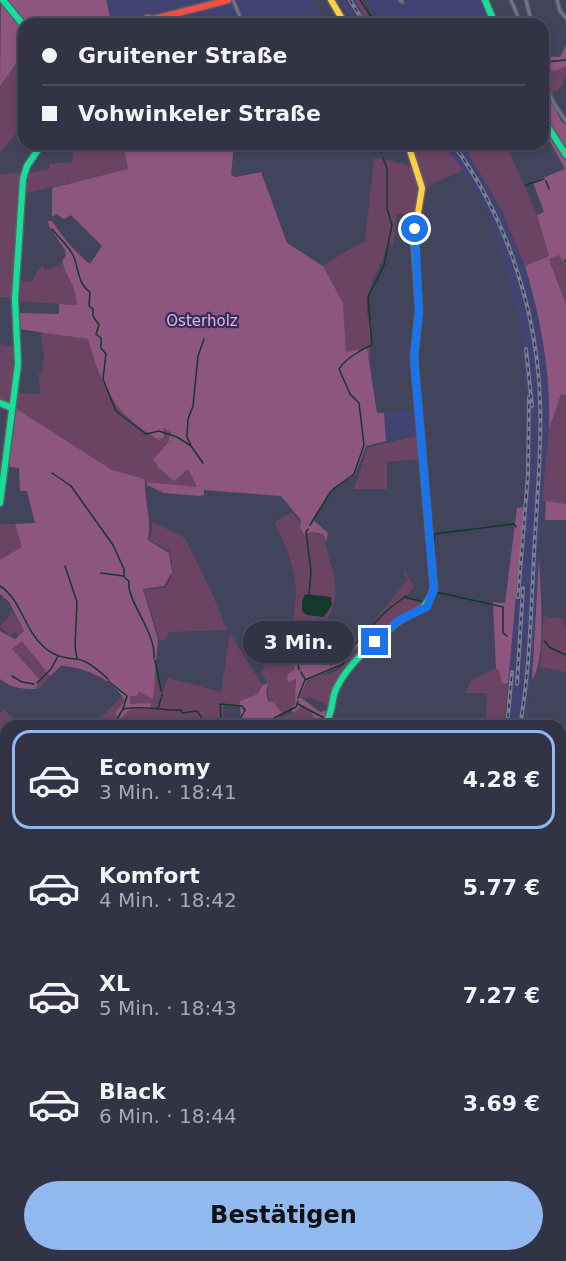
<!DOCTYPE html>
<html lang="de">
<head>
<meta charset="utf-8">
<style>
	:root { --surface:#323345; --page:#3a3b4c; --text:#f1f3f6; --muted:#a8aab3; --line:#4d4e5e; --accent:#90b9f0 }
	body { margin:0; font-family:"DejaVu Sans",sans-serif; background:var(--page); color:var(--text); height:100vh; display:flex; flex-direction:column; font-size:22px; white-space:nowrap }
	* { box-sizing:border-box; margin:0 }
	p { font-size:20px; color:var(--muted) }
	.icon { flex:none; width:33px; height:33px; fill:none; stroke:currentColor; stroke-width:2; stroke-linecap:round; stroke-linejoin:round }
	.map { position:relative; flex:1; overflow:hidden }
	.details { position:absolute; left:0px; top:720px; width:567px; height:542px; display:flex; flex-direction:column; background:var(--surface); border-radius:18px 18px 0 0; box-shadow:0 3px 9px #0003,0 0 0 2px var(--line) }
	.details>* { flex:none }
	.top-card { position:absolute; left:18px; top:18px; width:531px; height:132px; border-radius:18px; box-shadow:0 3px 9px #0003,0 0 0 2px var(--line); display:grid; align-content:center; height:132px; padding:0 24px; background:var(--surface) }
	.end { position:absolute; width:27px; height:27px; margin:-14px; border:8px solid #1a73e8; background:#fff; box-shadow:0 0 0 3px #fff }
	.from { border-radius:50% }
	.bubble { position:absolute; height:42px; border-radius:21px; background:var(--surface); box-shadow:0 3px 9px #0003,0 0 0 2px var(--line); font-size:20px; font-weight:600; line-height:42px; text-align:center }
	.top-card b { display:flex; align-items:center; gap:21px; height:57px; font-size:22px }
	.top-card b+b { border-top:2px solid var(--line) }
	.top-card i { width:15px; height:15px; background:var(--text) }
	ul { padding:10px 0 0; list-style:none }
	li { display:flex; align-items:center; gap:18px; height:99px; margin:0 12px 9px; padding:0 12px; border:3px solid transparent; border-radius:18px }
	li div { flex:1 }
	li b { display:block; font-size:22px }
	li em { font-style:normal; font-weight:600 }
	li.on { border-color:var(--accent) }
	li>.icon { width:54px; height:54px; stroke-width:1.5 }
	.button { display:flex; gap:12px; margin-top:auto; padding:12px 24px }
	.button a { flex:1; height:69px; border-radius:36px; background:var(--accent); color:#111; font-size:24px; font-weight:600; line-height:69px; text-align:center }
	.map>svg:first-child { display:block }
	.built { fill:#414372 }
	.green { fill:#6c4463 }
	.forest { fill:#8d567f }
	.water { fill:#123a2a }
	.lines { fill:none; stroke-linecap:round; stroke-linejoin:round }
	.stream { stroke:#123a2a; stroke-width:1.5 }
	.street-casing { stroke:#5c5e6e; stroke-width:5 }
	.fast-casing { stroke:#5c5e6e; stroke-width:9 }
	.slow-casing { stroke:#5c5e6e; stroke-width:9 }
	.jam-casing { stroke:#5c5e6e; stroke-width:9 }
	.street { stroke:#767889; stroke-width:2 }
	.fast { stroke:#16e098; stroke-width:6 }
	.slow { stroke:#ffcf43; stroke-width:6 }
	.jam { stroke:#f24e42; stroke-width:6 }
	.rail-casing { stroke:#7b7c8d; stroke-width:4 }
	.rail { stroke:#2e305a; stroke-width:1.5; stroke-dasharray:4.5; stroke-linecap:butt }
	.route { stroke:#1a73e8; stroke-width:8 }
	.labels { text-anchor:middle; dominant-baseline:central; stroke-width:4.5; stroke-linejoin:round; paint-order:stroke }
	.park-label { font-size:15px; fill:#f8afdf; stroke:#2e305a }
</style>
</head>
<body>
<div class="map">
<svg width="566" height="1261" viewBox="0 0 566 1261">
	<rect width="100%" height="100%" fill="#42445c"/>
	<path class="built" d="M106 0H313L326 24H112Z
		M339 0H355L369 24H353Z
		M366 0H482L491 24H381Z
		M443 144H463L501 209 525 266 547 359 551 392 549 429 527 726H505L524 502 527 403 522 333 490 217 463 170Z
		M418 411 421 435H406L386 441 384 413Z
		M561 916 566 917V953L561 952Z
		M561 1135 566 1137V1261H525L527 1256H561Z
		M245 1256H281L277 1261H250Z"/>
	<path class="green" d="M355 0H362L376 24H369Z
		M17 61 18 72 24 75V124L0 153V86Z
		M566 66C566 78 564 88 552 93L543 71 557 70Z
		M72 144H123L129 169 23 194 27 173 49 169V164L73 162Z
		M409 144H443L463 170 493 225 463 170 424 188Z
		M463 144H506L537 215 549 256 525 266 501 209Z
		M379 158 414 167 421 188 416 216 397 213 393 246 388 244C381 271 360 292 369 321L372 322 369 364 367 348 346 352 343 303 323 266 356 245 365 242 374 159Z
		M16 172 21 173 12 298 0 297V175Z
		M559 255 566 265V304L549 258Z
		M63 264 76 287 77 305 16 301 17 280 32 282 38 270 43 266 45 270Z
		M41 332 88 339C102 388 114 414 159 440L163 428 171 432 168 443 154 458 188 469 197 487 147 482 145 479 112 470 15 408 17 393 40 394 39 373 42 372 44 355Z
		M0 344 14 346 11 393 6 404 0 402Z
		M561 394 566 395V504L542 501 549 429Z
		M419 435 422 459 387 462V489H354L367 448Z
		M292 512 301 522 300 527 317 535 323 534C329 571 347 586 325 623H331L357 640C351 650 344 662 331 665L318 655 325 637V624L293 620C301 580 291 558 275 522Z
		M153 522 185 538 211 591 227 630 169 632 165 641 160 640 144 590 165 588C174 575 173 566 170 551L150 540Z
		M0 524H15L23 547 0 560Z
		M402 566 414 587 405 598 423 603V606C382 626 341 662 327 705L312 698H302L301 695 307 683 320 675C345 677 360 643 374 627L372 624 407 580Z
		M12 611 24 631 19 636 14 632 10 635 0 627Z
		M544 616 563 619 566 632V672L540 667Z
		M230 633 262 685 258 694 240 701V705L223 706V717L220 724 162 726 155 721 141 726H106L107 721 101 726H92L123 696 130 709H150V703L130 705V696L153 683 155 671 160 692 163 691 168 678 221 692Z
		M283 634 296 641C296 650 293 662 294 671 296 687 302 708 282 713 268 706 267 697 268 683L261 673Z
		M22 640 50 676 39 689H35L39 680 12 649Z
		M496 668 499 670 502 683 508 684 504 726H486L487 693H466L471 680Z
		M300 706 311 712 318 723 323 718 325 722 320 726H279L277 722 279 718 294 713Z
		M4 710 23 726H6V744L0 750V713Z
		M0 814 6 817V858L0 863V845L6 836 0 832Z
		M5 1130 6 1183 0 1192V1138Z
		M348 1256H379V1261H346Z"/>
	<path class="forest" d="M1 0 24 30V59L17 62 0 86Z
		M5 0H106L112 24H24Z
		M566 45V66L557 70 543 71V56L560 57Z
		M543 81 561 121 566 125V151L543 114Z
		M543 124 566 160V265L559 255 549 259 566 304V395L561 394 549 429C551 373 541 320 525 266L549 256 537 215 544 212 533 182 565 169 543 129Z
		M123 144H234L231 175 236 177 261 172 287 243 323 266 343 303 346 352 367 348 377 413H384L386 441 366 446 355 475 334 487 313 520 328 533 326 542 323 534 310 532 304 535 300 527 301 520 281 496 204 490V495L199 496 164 493 147 485V482L197 487 188 469 174 481 159 468 153 459 168 443 171 432 163 428 164 437 159 440C114 414 102 388 88 339L18 329 17 313 59 314V304L77 305C76 285 67 279 62 261L66 255 65 250 49 226 48 221H52C62 237 75 252 90 264L102 246 71 215 64 219 56 214 52 217V188L128 169Z
		M15 408 112 470 145 479C144 500 152 520 148 540L169 553 172 572 164 586 143 589 158 639 153 699 139 691 137 696H130V704L151 703 150 709H130L119 720 115 713 125 701C115 680 82 666 61 666L50 676 22 641 12 649 40 680 35 689C21 689 11 688 0 679V631L15 639 24 631 9 602 0 594V560L22 547 15 524 35 523 27 491H20L19 468 6 466Z
		M546 501 566 504V520H545Z
		M524 507 508 684 502 683 499 670 496 668 493 602 505 603 517 508Z
		M539 557C540 585 547 659 532 680Z
		M293 620 325 624 317 654 331 666 346 657 372 624 374 627 343 665 307 681 300 697 320 712 332 709 325 722 322 719 317 723 311 712 301 706 294 713 291 710 295 703 296 679 288 682 287 680 288 674 294 670 296 641 283 634Z
		M268 683 266 693 268 701 274 703 282 713 273 724 259 725 255 722 241 725 240 701 258 694 262 685Z
		M431 1256H455L458 1261H430Z"/>
	<path class="water" d="M305 594 331 597 332 605 324 617 307 615 302 611V602Z"/>
	<g class="lines">
		<path class="stream" d="M360 0 376 24
			M544 62 566 60
			M377 144 381 153
			M546 181 549 189
			M526 185 544 179
			M52 229C58 237 68 245 73 255 79 268 77 283 90 292L89 306 93 309V316L99 325 96 334 101 338V348L106 354 103 379 116 411 146 434 159 431 177 437 191 446 203 463
			M565 260 566 262
			M191 446 187 437 188 419 193 406 198 356 204 339
			M52 473 71 486 113 545 124 569V577L129 581C126 601 156 631 154 658
			M310 525 331 491 354 474 364 445 359 403 350 394 339 369C345 359 362 349 372 345L368 297 384 265 392 225 387 208V168L383 158
			M308 529 306 532 311 571 309 595
			M65 566 77 602 75 646 77 659
			M101 573 123 576
			M0 586C21 599 24 629 43 646 53 656 64 658 76 659 88 660 100 672 108 679
			M436 586 434 534 514 524 516 527
			M432 602 436 592 503 607V633L507 636
			M544 640 549 647 566 655
			M155 660 161 691
			M299 670 296 654 303 628
			M301 672 305 679
			M12 676 22 682 34 684
			M108 681 127 696 123 709
			M37 683 51 669 58 656
			M162 696V694
			M298 698 305 680 343 664 357 642 386 611 406 596 407 598 426 602
			M298 704 326 719
			M158 709 161 698
			M104 726 115 722 123 709C145 705 160 711 181 710L182 713 197 711 205 722 217 723 221 718 220 704 242 706 245 710 240 719H244L246 723 253 722 259 726
			M268 726 274 722V718L296 707 298 701
			M0 867 6 862
			M329 1261 333 1256"/>
		<g class="street-casing">
			<path id="street" d="M233 0 243 24
				M400 0 402 2
				M511 0 521 24
				M526 0 532 24
				M557 0 560 11 566 18
				M543 77 553 102 566 121
				M0 891 6 889
				M561 924 566 925
				M0 960 6 964
				M0 1002 6 1006
				M561 1011 566 1014
				M0 1051 6 1054
				M0 1116 6 1117
				M397 1261 401 1256"/>
		</g>
		<g class="fast-casing">
			<path id="fast" d="M3 0 24 26
				M485 0 495 24
				M543 119 566 155
				M0 403 12 408
				M0 503 18 364 15 299 23 179 27 166 42 144
				M324 726C335 709 330 700 337 687 349 663 374 642 394 625 414 608 422 618 434 589L414 358 419 310 414 238
				M561 908H566
				M561 1074 566 1054
				M512 1261 513 1256"/>
		</g>
		<g class="slow-casing">
			<path id="slow" d="M331 0 345 24
				M408 144 422 188 414 238
				M0 894 6 892"/>
		</g>
		<g class="jam-casing">
			<path id="jam" d="M147 18 154 19 228 0"/>
		</g>
		<use href="#street" class="street"/>
		<use href="#fast" class="fast"/>
		<use href="#slow" class="slow"/>
		<use href="#jam" class="jam"/>
		<g class="rail-casing">
			<path id="rail" d="M350 0 365 24
				M453 144C503 212 532 296 539 381 543 438 537 497 534 554 531 611 530 669 520 726
				M526 349 532 406
				M518 597 528 475 529 397
				M517 684 523 588
				M507 726 512 672
				M415 1261V1256"/>
		</g>
		<use href="#rail" class="rail"/>
	</g>
	<g class="lines">
		<path class="route" d="M375 642 399 620 427 607 434 589 414 358 419 310 415 229"/>
	</g>
	<g class="labels">
		<g class="park-label">
			<text x="202" y="321">Osterholz</text>
		</g>
	</g>
</svg>
<i class="end from" style="left:415px;top:229px"></i>
<i class="end" style="left:375px;top:642px"></i>
<div class="bubble" style="left:243px;top:621px;width:111px">3 Min.</div>
<div class="top-card">
<b><i class="from"></i>Gruitener Straße</b>
<b><i></i>Vohwinkeler Straße</b>
</div>
<section class="details">
<ul>
<li class="on"><svg class="icon" aria-label="car" viewBox="0 0 24 24"><path d="M5 17H2v-5l4-1 3-4h7l3 4 3 1v5h-3M9 17h6M6 11h13"/><circle cx="7" cy="17" r="2"/><circle cx="17" cy="17" r="2"/></svg><div><b>Economy</b><p>3 Min. · 18:41</p></div><em>4.28 €</em></li>
<li><svg class="icon" aria-label="car" viewBox="0 0 24 24"><path d="M5 17H2v-5l4-1 3-4h7l3 4 3 1v5h-3M9 17h6M6 11h13"/><circle cx="7" cy="17" r="2"/><circle cx="17" cy="17" r="2"/></svg><div><b>Komfort</b><p>4 Min. · 18:42</p></div><em>5.77 €</em></li>
<li><svg class="icon" aria-label="car" viewBox="0 0 24 24"><path d="M5 17H2v-5l4-1 3-4h7l3 4 3 1v5h-3M9 17h6M6 11h13"/><circle cx="7" cy="17" r="2"/><circle cx="17" cy="17" r="2"/></svg><div><b>XL</b><p>5 Min. · 18:43</p></div><em>7.27 €</em></li>
<li><svg class="icon" aria-label="car" viewBox="0 0 24 24"><path d="M5 17H2v-5l4-1 3-4h7l3 4 3 1v5h-3M9 17h6M6 11h13"/><circle cx="7" cy="17" r="2"/><circle cx="17" cy="17" r="2"/></svg><div><b>Black</b><p>6 Min. · 18:44</p></div><em>3.69 €</em></li>
</ul>
<div class="button"><a>Bestätigen</a></div>
</section>
</div>
</body>
</html>
